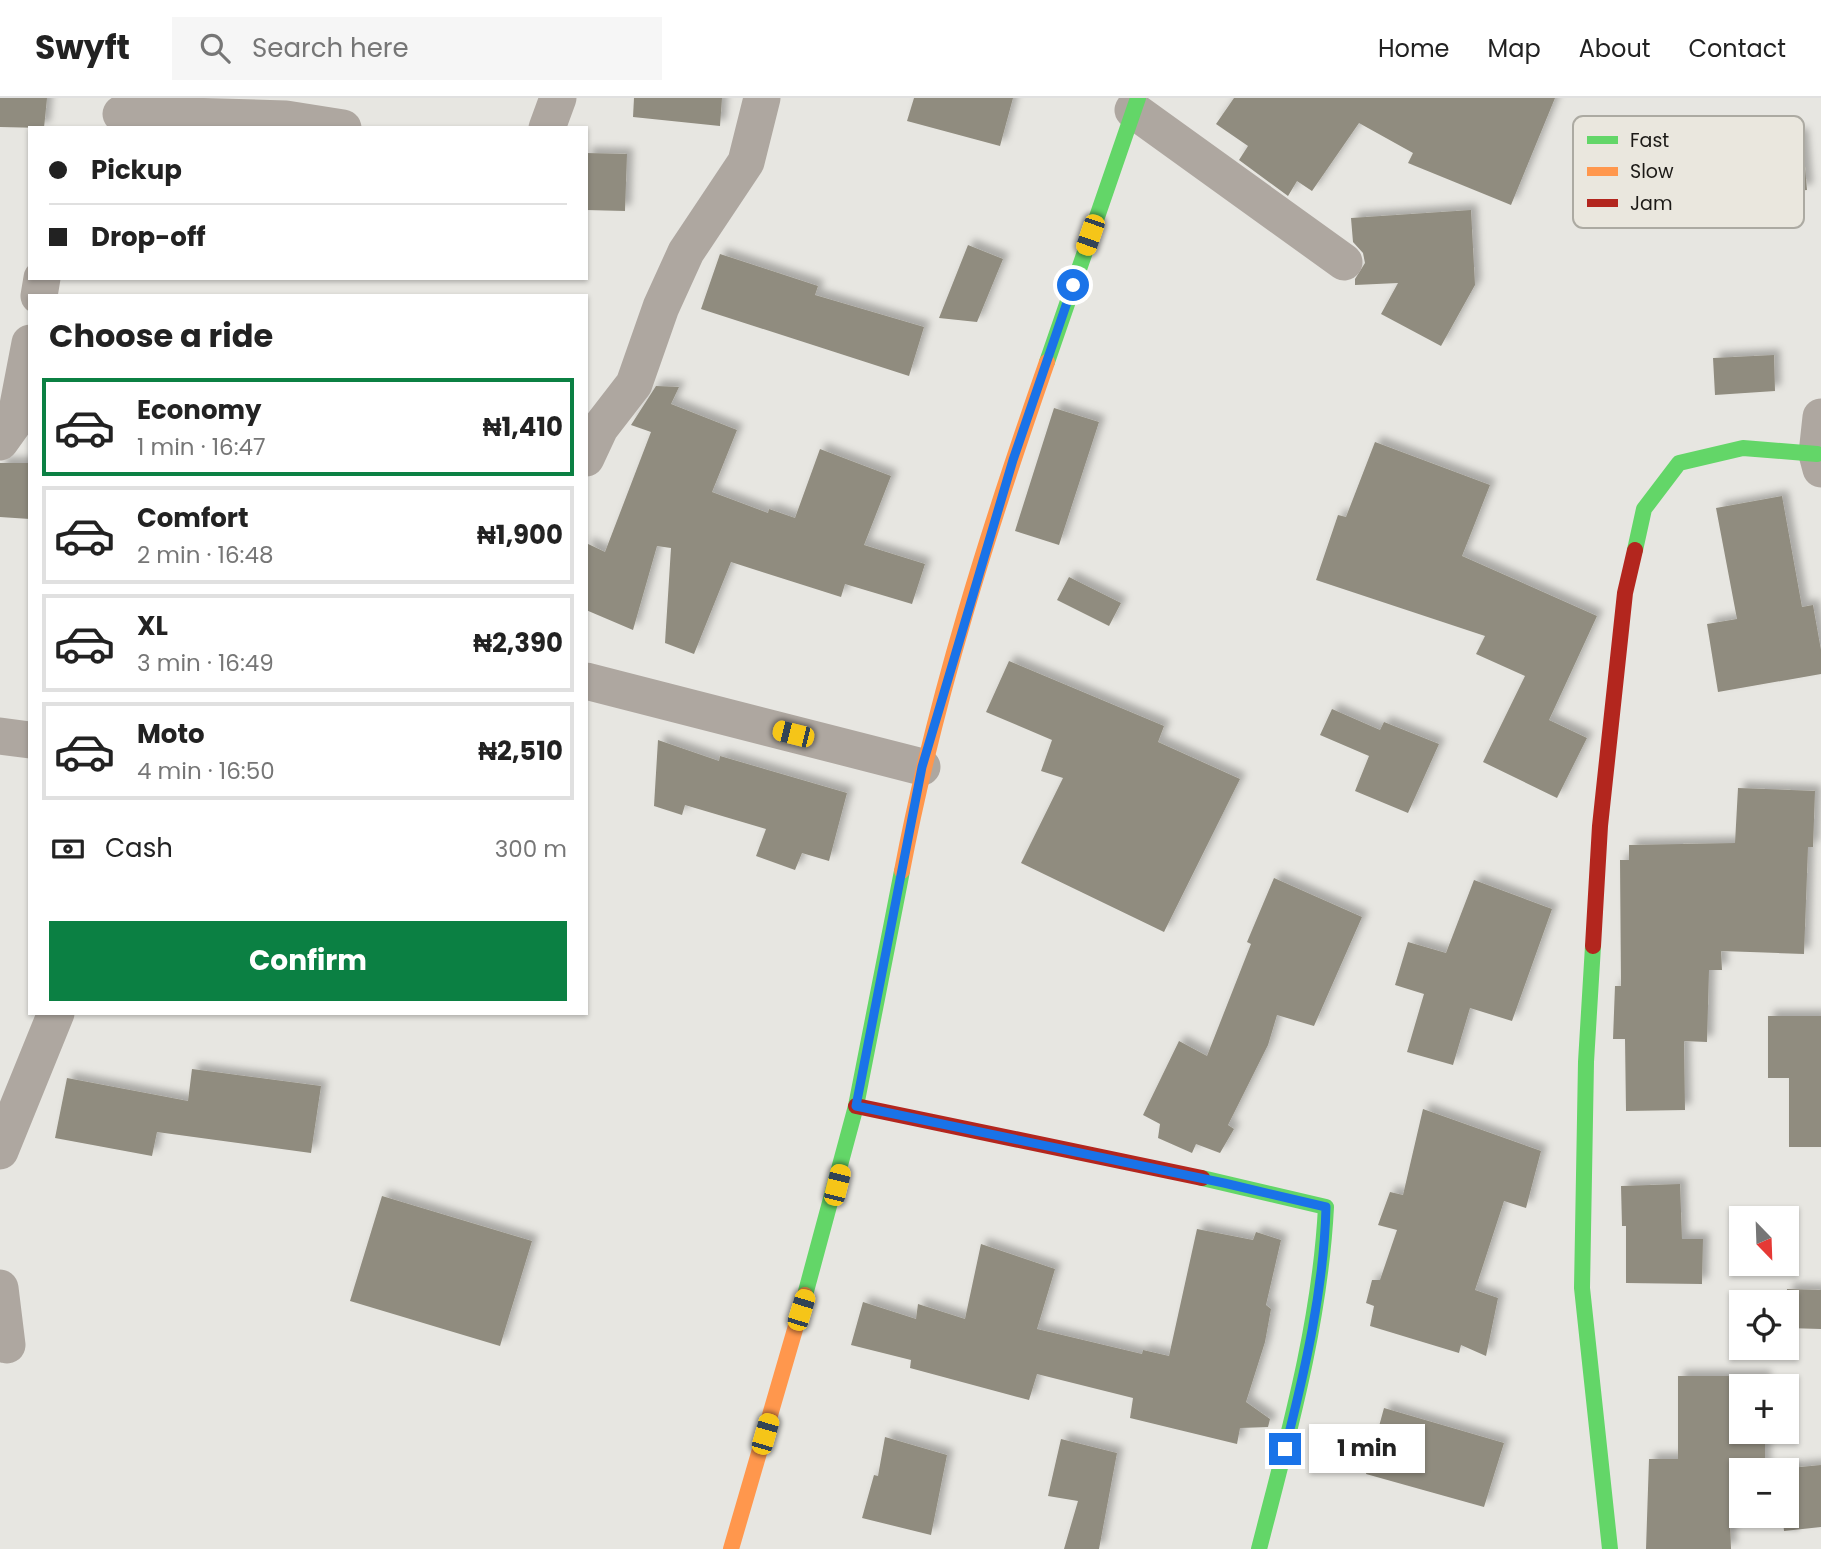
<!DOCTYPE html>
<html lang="en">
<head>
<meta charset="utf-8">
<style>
	:root { --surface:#fff; --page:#f6f6f6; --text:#222; --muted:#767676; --line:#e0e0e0; --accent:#0b8043 }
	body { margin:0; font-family:Poppins,sans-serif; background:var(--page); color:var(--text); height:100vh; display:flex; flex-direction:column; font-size:26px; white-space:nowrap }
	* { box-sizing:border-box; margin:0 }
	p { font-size:23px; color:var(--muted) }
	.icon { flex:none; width:38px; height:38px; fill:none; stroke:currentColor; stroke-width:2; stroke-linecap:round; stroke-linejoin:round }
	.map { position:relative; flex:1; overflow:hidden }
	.panel { position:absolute; left:28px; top:196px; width:560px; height:721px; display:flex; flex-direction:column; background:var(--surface); border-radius:0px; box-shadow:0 2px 5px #0004 }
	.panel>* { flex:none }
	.guide { position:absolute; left:28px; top:28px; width:560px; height:154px; border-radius:0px; box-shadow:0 2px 5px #0004; display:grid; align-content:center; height:154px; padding:0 21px; background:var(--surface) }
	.needle { width:46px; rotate:157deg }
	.fabs { position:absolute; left:1729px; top:1108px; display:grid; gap:14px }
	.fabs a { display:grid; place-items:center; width:70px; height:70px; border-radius:0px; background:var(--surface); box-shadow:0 2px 5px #0004; font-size:35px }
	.end { position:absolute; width:32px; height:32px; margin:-16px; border:9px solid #1a73e8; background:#fff; box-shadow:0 0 0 4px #fff }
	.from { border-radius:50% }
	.bubble { position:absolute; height:49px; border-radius:0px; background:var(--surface); box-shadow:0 2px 5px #0004; font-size:23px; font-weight:700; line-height:49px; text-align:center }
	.car { position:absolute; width:21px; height:42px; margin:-21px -10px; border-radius:9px; box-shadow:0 0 5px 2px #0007; background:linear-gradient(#f5c518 24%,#345 0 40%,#f5c518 0 76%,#345 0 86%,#f5c518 0) }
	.guide b { display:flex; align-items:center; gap:24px; height:66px; font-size:26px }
	.guide b+b { border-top:2px solid var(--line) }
	.guide i { width:18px; height:18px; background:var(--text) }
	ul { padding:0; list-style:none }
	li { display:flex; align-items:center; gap:21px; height:98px; margin:0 14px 10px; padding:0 7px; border:4px solid var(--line); border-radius:0px }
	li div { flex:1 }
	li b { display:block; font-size:26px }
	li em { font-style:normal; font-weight:700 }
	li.current { border-color:var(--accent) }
	li>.icon { width:63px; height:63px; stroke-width:1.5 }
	h2 { padding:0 21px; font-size:32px; line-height:84px }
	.pay { display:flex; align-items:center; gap:18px; height:77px; padding:0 21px; font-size:26px }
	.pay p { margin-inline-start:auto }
	.action { display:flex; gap:14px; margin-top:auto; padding:14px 21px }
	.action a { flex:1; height:80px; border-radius:0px; background:var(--accent); color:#fff; font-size:28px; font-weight:700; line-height:80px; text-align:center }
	header { display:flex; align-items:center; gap:42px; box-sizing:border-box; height:98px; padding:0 35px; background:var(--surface); border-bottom:2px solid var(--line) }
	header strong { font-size:33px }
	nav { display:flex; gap:38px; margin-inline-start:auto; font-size:24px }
	.search { width:490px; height:63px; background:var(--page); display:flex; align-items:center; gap:18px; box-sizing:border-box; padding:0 24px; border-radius:0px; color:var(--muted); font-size:26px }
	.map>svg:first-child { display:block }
	.building { fill:#908c7f; filter:url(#shadow) }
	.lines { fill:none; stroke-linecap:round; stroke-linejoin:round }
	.street { stroke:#aea7a0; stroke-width:37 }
	.fast { stroke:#63d668; stroke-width:16 }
	.slow { stroke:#ff974d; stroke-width:16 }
	.jam { stroke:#b3261e; stroke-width:16 }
	.route { stroke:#1a73e8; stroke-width:9 }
	.key { fill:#eae7de; stroke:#acaaa2; stroke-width:2 }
	.key-label { font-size:19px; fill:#1c1a17 }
</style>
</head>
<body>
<header>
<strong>Swyft</strong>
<div class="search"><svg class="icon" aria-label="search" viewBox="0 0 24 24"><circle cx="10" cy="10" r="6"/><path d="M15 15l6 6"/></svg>Search here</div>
<nav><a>Home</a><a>Map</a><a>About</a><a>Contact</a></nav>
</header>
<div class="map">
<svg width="1821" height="1451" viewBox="0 0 1821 1451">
	<defs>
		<filter id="shadow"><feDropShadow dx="6" dy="-6" stdDeviation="3.5" flood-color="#0004"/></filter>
	</defs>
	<rect width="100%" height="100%" fill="#e7e6e1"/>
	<path class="building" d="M0 0H47L44 30 0 29Z
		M634 0H722L720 28 633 19Z
		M914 0H1013L1000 48 907 23Z
		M1234 0H1555L1511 107 1408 65 1413 55 1359 25 1312 93 1297 83 1288 98 1239 62 1248 48 1216 26Z
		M1802 36 1807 92 1610 107 1606 51Z
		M586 55 627 56 625 113 586 112Z
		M1471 112 1475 187 1441 248 1381 216 1398 185 1355 187V181L1365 165 1363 155 1353 144 1351 120Z
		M968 147 1003 161 977 224 939 220Z
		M720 156 818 188 815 197 924 229 909 278 701 211Z
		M1774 257 1775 293 1715 297 1713 260Z
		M656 288 679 289 671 306 737 332 712 394 768 415 769 411 795 420 820 351 891 378 864 447 925 466 912 506 845 486 841 499 731 464 694 556 665 545 671 450 657 448 633 532 586 512V445L605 454 651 334 631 327Z
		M1054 310 1099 324 1059 447 1015 433Z
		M1375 344 1490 387 1462 458 1597 518 1549 622 1587 640 1557 700 1483 664 1525 578 1476 556 1485 538 1316 482 1338 417 1346 419Z
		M0 365H30V421L0 419Z
		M1782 398 1802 509 1813 507 1821 552V576L1718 594 1707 526 1737 521 1716 410Z
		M1069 479 1121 505 1109 528 1057 502Z
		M1009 563 1164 628 1158 644 1240 681 1164 834 1021 765 1063 680 1041 673 1052 642 986 614Z
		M1332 611 1380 632 1384 624 1439 646 1408 715 1355 693 1369 658 1320 637Z
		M658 642 719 663 720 658 847 695 829 763 802 755 795 772 756 758 766 731 685 707 682 717 654 708Z
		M1738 690 1815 693 1813 749H1808L1804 856 1721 853 1722 872H1709L1707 944 1684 943 1685 1012 1626 1013 1625 941H1613L1615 888H1621L1620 762H1629V747L1735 745Z
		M1274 780 1362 819 1314 928 1277 917 1268 947 1228 1027 1234 1031 1220 1055 1196 1046 1192 1055 1158 1040 1160 1026 1143 1017 1179 943 1207 958 1251 846 1247 844Z
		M1474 782 1552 811 1512 923 1470 910 1453 967 1407 954 1424 896 1395 887 1408 844 1446 855Z
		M1768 918H1821V1049H1789V980H1768Z
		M192 971 321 988 311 1055 157 1034 152 1058 55 1040 67 980 188 1003Z
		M1423 1011 1541 1053 1526 1110 1504 1103 1475 1192 1498 1200 1486 1258 1461 1247 1459 1255 1370 1228 1374 1208 1366 1205 1372 1182H1380L1397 1132 1378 1127 1390 1094 1403 1097Z
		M1680 1086 1682 1141H1703L1702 1186 1626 1185V1128H1622L1621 1088Z
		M382 1098 532 1143 500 1248 350 1203Z
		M1197 1131 1253 1142 1256 1134 1281 1142 1266 1207 1271 1211 1265 1244 1246 1304 1270 1321 1268 1329 1240 1330 1237 1346 1130 1320 1133 1300 1037 1276 1029 1302 910 1270 911 1262 851 1247 863 1204 916 1221 918 1206 965 1221 981 1146 1055 1171 1037 1231 1142 1256 1143 1252 1169 1258Z
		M1787 1191 1821 1192V1231L1787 1230Z
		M1678 1278H1765V1288H1741V1334H1765V1372H1741V1418H1787V1372H1770L1821 1367V1429L1784 1433 1783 1423 1730 1422 1731 1451H1646L1649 1361H1678Z
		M1384 1310 1504 1345 1484 1409 1366 1376Z
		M885 1339 947 1357 931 1437 862 1420 874 1377 878 1378Z
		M1061 1341 1117 1355 1099 1451H1064L1078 1403 1048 1398Z"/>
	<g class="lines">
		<path class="street" d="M1133 12 1344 164
			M121 16 286 21 343 30
			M547 30 558 0
			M39 198 42 180
			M1821 319 1817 356 1821 371
			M0 344 15 323 30 245
			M586 360 600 330 634 286 661 209 686 154 746 64 762 0
			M586 583 922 669
			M0 638 30 642
			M0 1053 56 915
			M0 1190 7 1247"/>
		<path class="fast" d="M1047 264 1138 0
			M1635 452 1644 411 1679 365 1743 350 1817 356
			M1593 848 1586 964 1582 1190 1610 1451
			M1202 1080 1326 1109C1320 1226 1288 1338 1259 1451
			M805 1197 856 1008 902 773"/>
		<path class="slow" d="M902 773C935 600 989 430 1047 264
			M731 1451 805 1197"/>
		<path class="jam" d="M1593 848 1600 728 1625 495 1635 452
			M856 1008 1202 1080"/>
	</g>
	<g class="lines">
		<path class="route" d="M1073 187 1013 362 922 669 856 1008 1224 1085 1326 1109C1324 1190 1305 1273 1285 1351"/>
	</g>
	<rect x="1573" y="18" width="231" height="112" rx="10" class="key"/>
	<rect x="1587" y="38" width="31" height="8" fill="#63d668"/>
	<rect x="1587" y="69" width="31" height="9" fill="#ff974d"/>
	<rect x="1587" y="101" width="31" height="8" fill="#b3261e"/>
	<g class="key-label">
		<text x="1630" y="49">Fast</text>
		<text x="1630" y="80">Slow</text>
		<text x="1630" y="112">Jam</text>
	</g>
</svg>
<div class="fabs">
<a><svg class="needle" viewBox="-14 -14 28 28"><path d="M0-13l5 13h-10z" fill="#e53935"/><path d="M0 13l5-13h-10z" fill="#767676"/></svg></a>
<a><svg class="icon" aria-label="locate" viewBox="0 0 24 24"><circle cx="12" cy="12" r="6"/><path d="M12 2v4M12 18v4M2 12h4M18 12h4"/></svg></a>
<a>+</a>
<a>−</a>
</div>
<i class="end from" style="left:1073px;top:187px"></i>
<i class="end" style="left:1285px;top:1351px"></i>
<div class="bubble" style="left:1309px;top:1326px;width:116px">1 min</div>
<i class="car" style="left:1090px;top:137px;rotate:199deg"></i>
<i class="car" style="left:793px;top:636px;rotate:284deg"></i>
<i class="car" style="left:837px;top:1087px;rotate:14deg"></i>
<i class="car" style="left:801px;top:1212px;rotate:17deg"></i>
<i class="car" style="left:765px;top:1336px;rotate:16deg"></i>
<div class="guide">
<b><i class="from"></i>Pickup</b>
<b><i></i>Drop-off</b>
</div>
<section class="panel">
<h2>Choose a ride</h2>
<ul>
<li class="current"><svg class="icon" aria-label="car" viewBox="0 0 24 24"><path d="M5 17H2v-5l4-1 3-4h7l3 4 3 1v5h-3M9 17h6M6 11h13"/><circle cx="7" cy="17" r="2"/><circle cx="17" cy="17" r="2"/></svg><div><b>Economy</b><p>1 min · 16:47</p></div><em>₦1,410</em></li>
<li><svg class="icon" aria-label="car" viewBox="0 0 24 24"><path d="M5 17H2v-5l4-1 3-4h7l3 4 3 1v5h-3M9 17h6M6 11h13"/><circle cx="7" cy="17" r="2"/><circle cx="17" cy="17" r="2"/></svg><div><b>Comfort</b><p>2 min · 16:48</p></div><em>₦1,900</em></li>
<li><svg class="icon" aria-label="car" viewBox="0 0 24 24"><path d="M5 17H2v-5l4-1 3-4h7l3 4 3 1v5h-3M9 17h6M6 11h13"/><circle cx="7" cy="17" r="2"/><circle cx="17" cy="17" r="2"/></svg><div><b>XL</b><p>3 min · 16:49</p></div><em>₦2,390</em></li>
<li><svg class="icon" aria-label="car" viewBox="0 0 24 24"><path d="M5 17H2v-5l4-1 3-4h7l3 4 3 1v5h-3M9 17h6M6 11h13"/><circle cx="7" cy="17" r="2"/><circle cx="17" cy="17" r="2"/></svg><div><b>Moto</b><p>4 min · 16:50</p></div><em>₦2,510</em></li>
</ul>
<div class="pay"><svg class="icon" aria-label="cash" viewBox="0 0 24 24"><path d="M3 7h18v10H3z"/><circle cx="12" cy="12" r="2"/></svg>Cash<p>300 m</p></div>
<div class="action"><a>Confirm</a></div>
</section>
</div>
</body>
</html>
